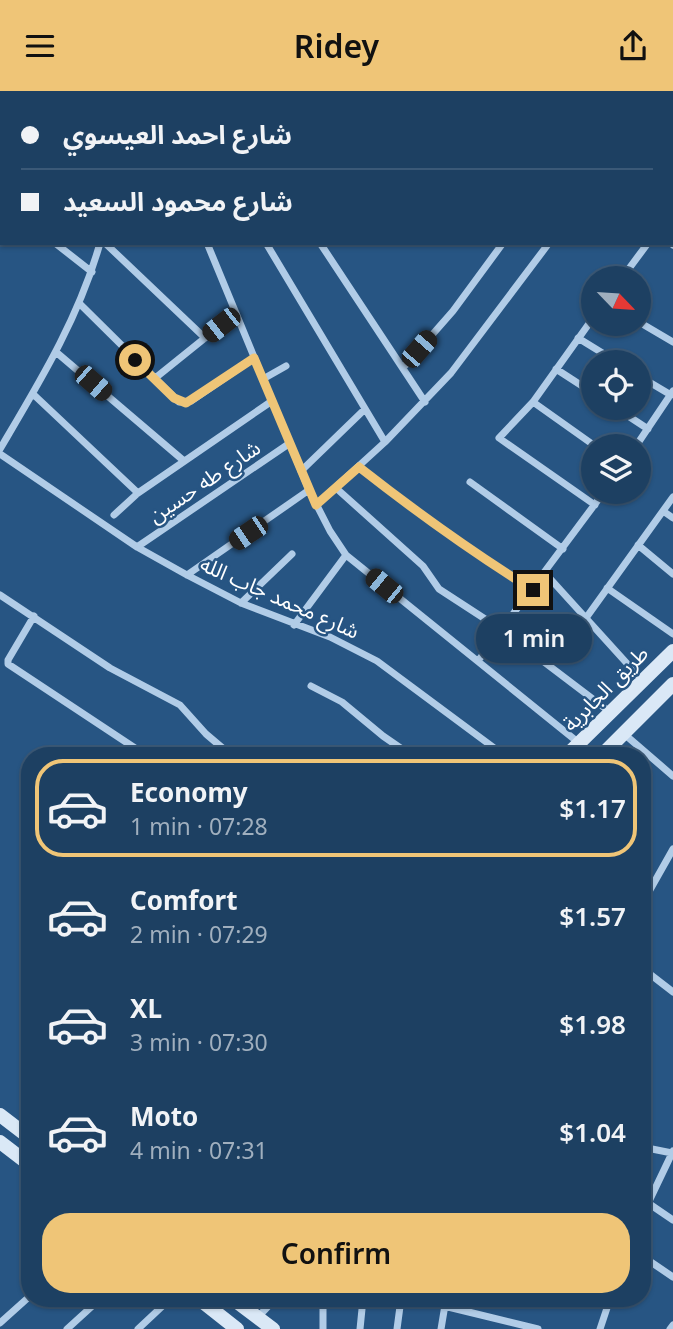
<!DOCTYPE html>
<html lang="en">
<head>
<meta charset="utf-8">
<style>
	:root { --surface:#1d4062; --page:#2a4b6b; --text:#f1f3f6; --muted:#a0afbe; --line:#3b5977; --accent:#efc577 }
	body { margin:0; font-family:"Noto Sans","Noto Sans Arabic",sans-serif; background:var(--page); color:var(--text); height:100vh; display:flex; flex-direction:column; font-size:26px; white-space:nowrap }
	* { box-sizing:border-box; margin:0 }
	p { font-size:23px; color:var(--muted) }
	.icon { flex:none; width:38px; height:38px; fill:none; stroke:currentColor; stroke-width:2; stroke-linecap:round; stroke-linejoin:round }
	.map { position:relative; flex:1; overflow:hidden }
	.panel { position:absolute; left:21px; top:656px; width:630px; height:560px; display:flex; flex-direction:column; background:var(--surface); border-radius:28px; box-shadow:0 2px 5px #0004,0 0 0 2px var(--line) }
	.panel>* { flex:none }
	.hud { position:absolute; left:0px; top:0px; width:674px; height:154px; box-shadow:0 2px 5px #0004,0 0 0 2px var(--line); display:grid; align-content:center; height:154px; padding:0 21px; background:var(--surface) }
	.needle { width:46px; rotate:115deg }
	.buttons { position:absolute; left:581px; top:175px; display:grid; gap:14px }
	.buttons a { display:grid; place-items:center; width:70px; height:70px; border-radius:50%; background:var(--surface); box-shadow:0 2px 5px #0004,0 0 0 2px var(--line); font-size:35px }
	.end { position:absolute; width:32px; height:32px; margin:-16px; border:9px solid #efc577; background:#111; box-shadow:0 0 0 4px #111 }
	.from { border-radius:50% }
	.bubble { position:absolute; height:49px; border-radius:24px; background:var(--surface); box-shadow:0 2px 5px #0004,0 0 0 2px var(--line); font-size:23px; font-weight:600; line-height:49px; text-align:center }
	.car { position:absolute; width:21px; height:42px; margin:-21px -10px; border-radius:9px; box-shadow:0 0 5px 2px #0007; background:linear-gradient(#222 24%,#8ab4d8 0 40%,#222 0 76%,#8ab4d8 0 86%,#222 0) }
	.hud b { display:flex; align-items:center; gap:24px; height:66px; font-size:26px }
	.hud b+b { border-top:2px solid var(--line) }
	.hud i { width:18px; height:18px; background:var(--text) }
	ul { padding:12px 0 0; list-style:none }
	li { display:flex; align-items:center; gap:21px; height:98px; margin:0 14px 10px; padding:0 7px; border:4px solid transparent; border-radius:28px }
	li div { flex:1 }
	li b { display:block; font-size:26px }
	li em { font-style:normal; font-weight:600 }
	li.selected { border-color:var(--accent) }
	li>.icon { width:63px; height:63px; stroke-width:1.5 }
	.button { display:flex; gap:14px; margin-top:auto; padding:14px 21px }
	.button a { flex:1; height:80px; border-radius:28px; background:var(--accent); color:#111; font-size:28px; font-weight:600; line-height:80px; text-align:center }
	header { display:flex; justify-content:space-between; align-items:center; height:91px; padding:0 21px; background:var(--accent); color:#111; font-size:32px; font-weight:600 }
	.map>svg:first-child { display:block }
	.lines { fill:none; stroke-linecap:round; stroke-linejoin:round }
	.street { stroke:#b1cce7; stroke-width:7 }
	.secondary { stroke:#dae8f6; stroke-width:14 }
	.route { stroke:#efc577; stroke-width:9 }
	.labels { text-anchor:middle; dominant-baseline:central; stroke-width:5; stroke-linejoin:round; paint-order:stroke }
	.street-label { font-size:21px; fill:#fff; stroke:#275583 }
</style>
</head>
<body>
<header><svg class="icon" aria-label="menu" viewBox="0 0 24 24"><path d="M4 6h16M4 12h16M4 18h16"/></svg>Ridey<svg class="icon" aria-label="share" viewBox="0 0 24 24"><path d="M12 15V3M7 8l5-5 5 5M5 13v7h14v-7"/></svg></header>
<div class="map">
<svg width="673" height="1238" viewBox="0 0 673 1238">
	<rect width="100%" height="100%" fill="#275583"/>
	<g class="lines">
		<path class="street" d="M119 0V2
			M188 0 189 2
			M201 0 206 2
			M301 0 303 2
			M576 0 578 2
			M634 0 636 2
			M217 2 218 0
			M376 2 377 0
			M483 2 484 0
			M537 2 538 0
			M656 2 657 0
			M0 109 2 110
			M672 124 673 122
			M55 152 92 181
			M105 152 205 247
			M207 152 309 399 330 440 346 464 579 652
			M266 152 385 351
			M320 152 425 311
			M671 152 673 154
			M622 187 648 152
			M80 213 179 311 191 310 254 267
			M593 227 533 311 499 347 595 414
			M639 231 673 251
			M578 247 617 271
			M56 261 184 370
			M403 277 453 220 503 152
			M556 278 593 302
			M639 285 671 304
			M154 288 236 222
			M263 288 286 275
			M33 303 138 402
			M533 311 595 355
			M616 317 648 338
			M636 355 673 300
			M0 358C39 292 79 227 100 152
			M0 363 137 456 187 484 241 512 330 546 377 570 505 665
			M359 376C415 420 472 461 533 499
			M301 380 365 318
			M470 391 563 458
			M336 397 423 475 439 498 502 539 610 621
			M316 414 385 351 451 282 549 152
			M663 420 673 427
			M114 424 138 402 272 310
			M638 454 673 483
			M137 456 290 352
			M545 482 642 589
			M187 484 309 399
			M607 497 673 543
			M0 504 110 577 180 614 206 643 232 665
			M241 512 292 463
			M34 525 8 569V573L147 665
			M586 527 673 406
			M294 534 346 464
			M478 570 604 401
			M311 595 342 611 383 645 412 665
			M623 642 673 685
			M642 813 673 758
			M642 877 673 901
			M642 1056 672 1062
			M642 1094 654 1098
			M648 1112 673 1129
			M642 1125 673 1060
			M642 1165 673 1186
			M323 1208V1238
			M444 1215 538 1238
			M258 1226 275 1208
			M0 1232 30 1205
			M67 1238 100 1208
			M138 1238 170 1208
			M360 1238 363 1208
			M397 1238 401 1208
			M441 1238 446 1208
			M600 1238 610 1208
			M670 1238 673 1234"/>
		<path class="secondary" d="M566 665 673 560
			M601 665 673 593
			M0 1024 30 1047
			M0 1051 30 1074
			M199 1208 237 1238
			M233 1208 273 1238"/>
	</g>
	<g class="lines">
		<path class="route" d="M135 269 174 307 186 312 254 267 316 414 359 376C415 420 472 461 533 499"/>
	</g>
	<g class="labels">
		<g class="street-label">
			<text transform="translate(204 390) rotate(-34)">شارع طه حسين</text>
			<text transform="translate(280 506) rotate(24)">شارع محمد جاب الله</text>
			<text transform="translate(605 597) rotate(-45)">طريق الجابرية</text>
		</g>
	</g>
</svg>
<div class="buttons">
<a><svg class="needle" viewBox="-14 -14 28 28"><path d="M0-13l5 13h-10z" fill="#e53935"/><path d="M0 13l5-13h-10z" fill="#a0afbe"/></svg></a>
<a><svg class="icon" aria-label="locate" viewBox="0 0 24 24"><circle cx="12" cy="12" r="6"/><path d="M12 2v4M12 18v4M2 12h4M18 12h4"/></svg></a>
<a><svg class="icon" aria-label="layers" viewBox="0 0 24 24"><path d="M12 4l9 5-9 5-9-5zM3 14l9 5 9-5"/></svg></a>
</div>
<i class="end from" style="left:135px;top:269px"></i>
<i class="end" style="left:533px;top:499px"></i>
<div class="bubble" style="left:476px;top:523px;width:116px">1 min</div>
<i class="car" style="left:221px;top:234px;rotate:232deg"></i>
<i class="car" style="left:419px;top:258px;rotate:41deg"></i>
<i class="car" style="left:93px;top:292px;rotate:131deg"></i>
<i class="car" style="left:248px;top:442px;rotate:236deg"></i>
<i class="car" style="left:384px;top:495px;rotate:309deg"></i>
<div class="hud">
<b><i class="from"></i>شارع احمد العيسوي</b>
<b><i></i>شارع محمود السعيد</b>
</div>
<section class="panel">
<ul>
<li class="selected"><svg class="icon" aria-label="car" viewBox="0 0 24 24"><path d="M5 17H2v-5l4-1 3-4h7l3 4 3 1v5h-3M9 17h6M6 11h13"/><circle cx="7" cy="17" r="2"/><circle cx="17" cy="17" r="2"/></svg><div><b>Economy</b><p>1 min · 07:28</p></div><em>$1.17</em></li>
<li><svg class="icon" aria-label="car" viewBox="0 0 24 24"><path d="M5 17H2v-5l4-1 3-4h7l3 4 3 1v5h-3M9 17h6M6 11h13"/><circle cx="7" cy="17" r="2"/><circle cx="17" cy="17" r="2"/></svg><div><b>Comfort</b><p>2 min · 07:29</p></div><em>$1.57</em></li>
<li><svg class="icon" aria-label="car" viewBox="0 0 24 24"><path d="M5 17H2v-5l4-1 3-4h7l3 4 3 1v5h-3M9 17h6M6 11h13"/><circle cx="7" cy="17" r="2"/><circle cx="17" cy="17" r="2"/></svg><div><b>XL</b><p>3 min · 07:30</p></div><em>$1.98</em></li>
<li><svg class="icon" aria-label="car" viewBox="0 0 24 24"><path d="M5 17H2v-5l4-1 3-4h7l3 4 3 1v5h-3M9 17h6M6 11h13"/><circle cx="7" cy="17" r="2"/><circle cx="17" cy="17" r="2"/></svg><div><b>Moto</b><p>4 min · 07:31</p></div><em>$1.04</em></li>
</ul>
<div class="button"><a>Confirm</a></div>
</section>
</div>
</body>
</html>
